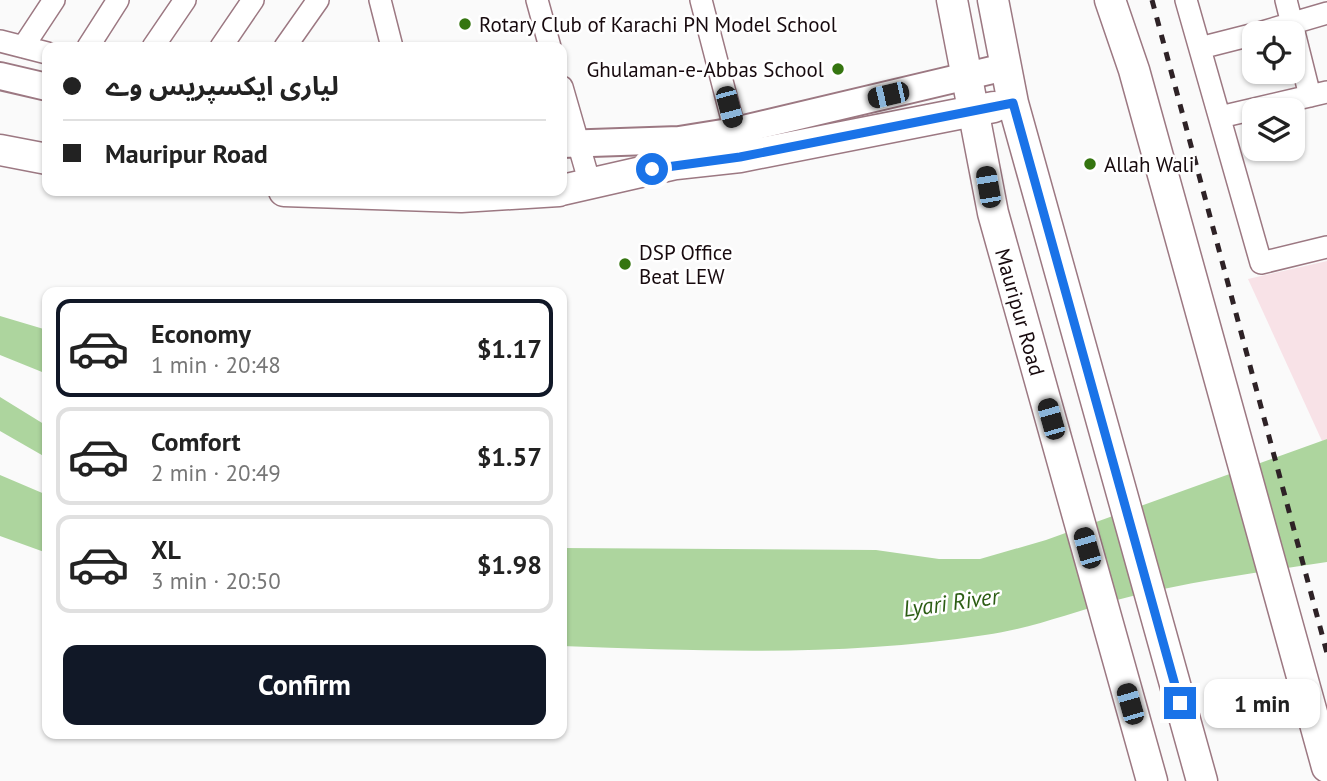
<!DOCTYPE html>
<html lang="en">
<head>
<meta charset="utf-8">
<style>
	:root { --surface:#fff; --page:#f6f6f6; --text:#222; --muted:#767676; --line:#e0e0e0; --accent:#111827 }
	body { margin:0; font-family:"PT Sans","Noto Sans Arabic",sans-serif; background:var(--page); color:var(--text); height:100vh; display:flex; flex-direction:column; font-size:26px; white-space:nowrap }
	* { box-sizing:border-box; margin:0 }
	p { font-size:23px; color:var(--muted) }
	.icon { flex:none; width:38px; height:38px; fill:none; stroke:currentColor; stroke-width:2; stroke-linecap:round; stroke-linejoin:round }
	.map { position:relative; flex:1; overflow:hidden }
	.side { position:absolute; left:42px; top:287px; width:525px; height:452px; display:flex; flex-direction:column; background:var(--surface); border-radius:14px; box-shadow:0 2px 5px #0004 }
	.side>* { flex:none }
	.hud { position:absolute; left:42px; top:42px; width:525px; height:154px; border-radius:14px; box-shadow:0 2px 5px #0004; display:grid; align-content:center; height:154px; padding:0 21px; background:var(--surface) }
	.controls { position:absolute; left:1242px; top:21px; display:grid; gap:14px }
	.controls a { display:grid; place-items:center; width:63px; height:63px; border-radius:14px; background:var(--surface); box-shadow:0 2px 5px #0004; font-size:35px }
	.end { position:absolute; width:32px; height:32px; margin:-16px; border:9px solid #1a73e8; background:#fff; box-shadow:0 0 0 4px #fff }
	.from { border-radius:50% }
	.bubble { position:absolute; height:49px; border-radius:14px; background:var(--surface); box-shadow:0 2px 5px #0004; font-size:23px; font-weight:700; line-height:49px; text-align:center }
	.car { position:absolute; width:21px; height:42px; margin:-21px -10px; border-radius:9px; box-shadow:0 0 5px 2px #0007; background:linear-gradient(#222 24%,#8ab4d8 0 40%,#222 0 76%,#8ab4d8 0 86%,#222 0) }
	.hud b { display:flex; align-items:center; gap:24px; height:66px; font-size:26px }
	.hud b+b { border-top:2px solid var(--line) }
	.hud i { width:18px; height:18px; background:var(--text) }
	ul { padding:12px 0 0; list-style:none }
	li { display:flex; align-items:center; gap:21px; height:98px; margin:0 14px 10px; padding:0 7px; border:4px solid var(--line); border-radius:14px }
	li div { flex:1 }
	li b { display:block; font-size:26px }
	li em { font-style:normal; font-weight:700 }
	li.current { border-color:var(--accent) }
	li>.icon { width:63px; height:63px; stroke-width:1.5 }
	.primary-button { display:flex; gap:14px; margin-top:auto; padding:14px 21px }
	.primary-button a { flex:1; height:80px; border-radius:14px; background:var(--accent); color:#fff; font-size:28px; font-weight:700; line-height:80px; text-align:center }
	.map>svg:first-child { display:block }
	.green { fill:#f8e2e7 }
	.water { fill:#add59e }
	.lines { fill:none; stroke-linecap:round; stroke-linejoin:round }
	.minor-casing { stroke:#9c7882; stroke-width:24 }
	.major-casing { stroke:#9c7882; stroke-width:30 }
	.highway-casing { stroke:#9c7882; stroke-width:33 }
	.minor { stroke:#fff; stroke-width:21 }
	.major { stroke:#fff; stroke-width:26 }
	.highway { stroke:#fff; stroke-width:30 }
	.rail { stroke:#2e2226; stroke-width:5; stroke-dasharray:9 9; stroke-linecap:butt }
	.route { stroke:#1a73e8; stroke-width:9 }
	.poi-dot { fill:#357510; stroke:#fff; stroke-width:2.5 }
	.labels { text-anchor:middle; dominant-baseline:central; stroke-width:5; stroke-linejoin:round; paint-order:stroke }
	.poi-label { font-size:21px; fill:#170a0e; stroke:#fff; text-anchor:start }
	.street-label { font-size:21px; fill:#170a0e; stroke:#fff }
	.water-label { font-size:23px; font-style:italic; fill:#2c5d14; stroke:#fff }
</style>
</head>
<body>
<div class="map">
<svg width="1327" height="781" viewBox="0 0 1327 781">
	<rect width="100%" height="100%" fill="#fafafa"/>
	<path class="green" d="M1327 261V439L1322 441 1248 279Z"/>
	<path class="water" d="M0 316 47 330V374L0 355Z
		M0 397 47 426V458L0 431Z
		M1327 439V562C1256 573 1183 582 1113 601 1071 613 1029 629 985 635 844 657 703 651 562 646V548L876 550 939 559H980L1046 540Z
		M0 475 47 495V553L0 536Z"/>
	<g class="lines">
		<g class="minor-casing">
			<path id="minor" d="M380 0 392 47
				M537 0 550 47
				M701 0 735 131
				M1186 0 1261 263 1327 247
				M1286 0 1310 96
				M1259 33 1327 13
				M0 41 47 53
				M23 47 54 0
				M88 47 118 0
				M153 47 185 0
				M221 47 253 0
				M285 47 318 0
				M1200 48 1255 34
				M562 87 590 184
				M1220 117 1327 92"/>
		</g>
		<g class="major-casing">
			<path id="major" d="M0 76 47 87
				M562 144 679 140 735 131 1005 67"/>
		</g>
		<g class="highway-casing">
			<path id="highway" d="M952 0 993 213 1152 781
				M993 0 1013 103 1202 781
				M1110 0 1134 70 1327 767
				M0 150 47 159
				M562 190 676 164 740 157 994 107
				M284 191 461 197 559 191"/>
		</g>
		<use href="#minor" class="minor"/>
		<use href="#major" class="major"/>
		<use href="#highway" class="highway"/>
		<path class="rail" d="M1152 0 1327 653"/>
	</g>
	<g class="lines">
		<path class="route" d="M652 169 740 157 1013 103 1180 703"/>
	</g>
	<g class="poi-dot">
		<circle cx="465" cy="24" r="7"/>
		<circle cx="838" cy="69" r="7"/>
		<circle cx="1090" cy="164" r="7"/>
		<circle cx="625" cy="264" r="7"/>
	</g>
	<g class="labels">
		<g class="poi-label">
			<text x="479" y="24">Rotary Club of Karachi PN Model School</text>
			<text x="824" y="69" text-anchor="end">Ghulaman-e-Abbas School</text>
			<text x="1104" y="164">Allah Wali</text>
			<text x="639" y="252">DSP Office<tspan x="639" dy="24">Beat LEW</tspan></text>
		</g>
		<g class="street-label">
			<text transform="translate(1020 312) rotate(74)">Mauripur Road</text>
		</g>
		<g class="water-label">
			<text transform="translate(951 602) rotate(-8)">Lyari River</text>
		</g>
	</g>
</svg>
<div class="controls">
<a><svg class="icon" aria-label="locate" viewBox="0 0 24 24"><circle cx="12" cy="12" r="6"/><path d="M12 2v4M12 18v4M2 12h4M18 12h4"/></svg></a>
<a><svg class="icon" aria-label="layers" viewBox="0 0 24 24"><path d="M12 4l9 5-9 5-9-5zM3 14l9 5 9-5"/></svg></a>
</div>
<i class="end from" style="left:652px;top:169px"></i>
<i class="end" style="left:1180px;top:703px"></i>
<div class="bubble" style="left:1204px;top:679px;width:116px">1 min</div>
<i class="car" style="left:888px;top:95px;rotate:257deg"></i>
<i class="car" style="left:729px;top:107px;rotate:165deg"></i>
<i class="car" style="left:988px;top:187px;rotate:350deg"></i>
<i class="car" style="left:1051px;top:419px;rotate:344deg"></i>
<i class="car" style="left:1087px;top:548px;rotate:344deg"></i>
<i class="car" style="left:1130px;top:704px;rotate:344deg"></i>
<div class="hud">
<b><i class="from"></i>لیاری ایکسپریس وے</b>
<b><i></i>Mauripur Road</b>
</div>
<section class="side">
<ul>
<li class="current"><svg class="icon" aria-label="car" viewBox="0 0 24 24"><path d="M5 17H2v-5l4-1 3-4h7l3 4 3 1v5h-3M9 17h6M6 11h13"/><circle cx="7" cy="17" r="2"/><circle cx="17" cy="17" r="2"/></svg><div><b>Economy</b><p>1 min · 20:48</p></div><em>$1.17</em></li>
<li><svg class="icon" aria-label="car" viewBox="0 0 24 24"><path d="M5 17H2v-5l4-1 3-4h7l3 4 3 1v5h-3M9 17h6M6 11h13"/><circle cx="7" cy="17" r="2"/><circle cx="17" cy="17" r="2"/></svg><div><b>Comfort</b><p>2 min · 20:49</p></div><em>$1.57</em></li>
<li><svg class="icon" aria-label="car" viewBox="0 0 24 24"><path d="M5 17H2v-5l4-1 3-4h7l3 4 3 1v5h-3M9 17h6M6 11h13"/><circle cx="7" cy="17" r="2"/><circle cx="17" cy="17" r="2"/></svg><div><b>XL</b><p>3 min · 20:50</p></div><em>$1.98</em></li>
</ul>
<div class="primary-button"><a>Confirm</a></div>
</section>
</div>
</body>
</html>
